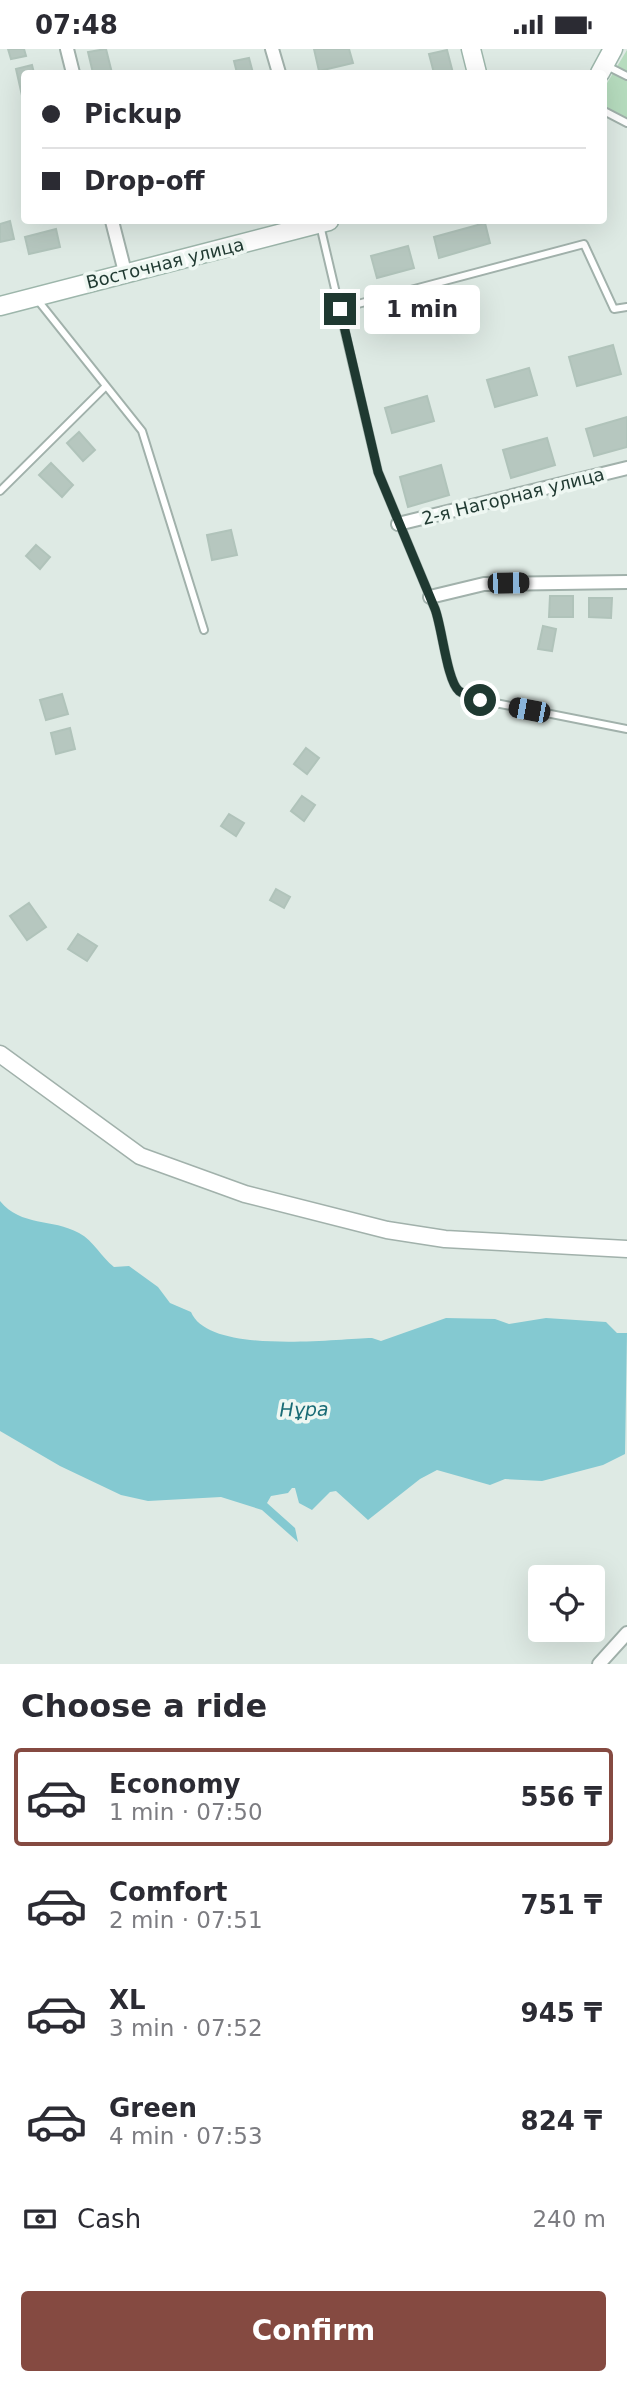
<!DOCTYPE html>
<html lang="en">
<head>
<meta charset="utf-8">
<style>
	:root { --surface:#fff; --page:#f2f2f3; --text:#2b2b33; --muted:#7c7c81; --line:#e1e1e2; --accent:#854a41 }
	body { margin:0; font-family:"DejaVu Sans",sans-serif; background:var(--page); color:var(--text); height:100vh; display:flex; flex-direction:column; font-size:26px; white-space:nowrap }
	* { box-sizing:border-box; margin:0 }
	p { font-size:23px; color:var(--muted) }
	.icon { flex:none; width:38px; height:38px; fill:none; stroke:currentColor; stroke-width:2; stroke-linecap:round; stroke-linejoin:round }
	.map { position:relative; height:1615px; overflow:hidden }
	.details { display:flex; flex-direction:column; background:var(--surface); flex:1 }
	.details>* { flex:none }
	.hud { position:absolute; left:21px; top:21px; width:586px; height:154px; border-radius:7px; box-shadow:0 7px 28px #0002; display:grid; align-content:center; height:154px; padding:0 21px; background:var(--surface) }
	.buttons { position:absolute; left:528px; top:1516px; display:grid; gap:14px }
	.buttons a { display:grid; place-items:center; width:77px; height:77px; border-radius:7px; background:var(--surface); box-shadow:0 7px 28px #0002; font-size:35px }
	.end { position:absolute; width:32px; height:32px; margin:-16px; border:9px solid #1f3931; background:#fff; box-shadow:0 0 0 4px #fff }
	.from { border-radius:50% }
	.bubble { position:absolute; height:49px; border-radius:7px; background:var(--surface); box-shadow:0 7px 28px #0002; font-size:23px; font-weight:600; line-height:49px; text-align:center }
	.car { position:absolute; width:21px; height:42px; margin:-21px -10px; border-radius:9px; box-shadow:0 0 5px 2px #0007; background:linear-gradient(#222 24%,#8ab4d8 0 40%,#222 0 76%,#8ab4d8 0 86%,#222 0) }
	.hud b { display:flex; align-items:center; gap:24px; height:66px; font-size:26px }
	.hud b+b { border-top:2px solid var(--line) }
	.hud i { width:18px; height:18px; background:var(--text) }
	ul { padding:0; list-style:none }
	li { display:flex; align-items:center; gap:21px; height:98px; margin:0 14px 10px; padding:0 7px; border:4px solid transparent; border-radius:7px }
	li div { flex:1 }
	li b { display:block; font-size:26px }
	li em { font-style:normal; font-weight:600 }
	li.on { border-color:var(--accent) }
	li>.icon { width:63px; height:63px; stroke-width:1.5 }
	h2 { padding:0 21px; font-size:32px; line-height:84px }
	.pay { display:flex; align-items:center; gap:18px; height:77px; padding:0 21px; font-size:26px }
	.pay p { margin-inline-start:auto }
	.cta { display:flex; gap:14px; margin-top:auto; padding:14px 21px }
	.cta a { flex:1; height:80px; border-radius:7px; background:var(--accent); color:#fff; font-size:28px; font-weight:600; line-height:80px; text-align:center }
	.status { display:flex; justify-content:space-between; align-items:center; height:49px; padding:0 35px; background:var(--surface); direction:ltr }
	.status svg { height:19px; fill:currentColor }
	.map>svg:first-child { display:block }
	.green { fill:#b6dcbe }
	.water { fill:#84c9d1 }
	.building { fill:#b6c7bf; stroke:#b0c3ba; stroke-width:2 }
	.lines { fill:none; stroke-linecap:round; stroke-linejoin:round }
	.service-casing { stroke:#a1b1ab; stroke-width:10 }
	.minor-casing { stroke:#a1b1ab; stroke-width:16 }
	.tertiary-casing { stroke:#a1b1ab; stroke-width:19 }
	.secondary-casing { stroke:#9db6ab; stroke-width:21 }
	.service { stroke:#fff; stroke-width:6 }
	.minor { stroke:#fff; stroke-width:12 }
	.tertiary { stroke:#fff; stroke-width:16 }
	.secondary { stroke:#fff; stroke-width:18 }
	.route { stroke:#1f3931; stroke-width:9 }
	.labels { text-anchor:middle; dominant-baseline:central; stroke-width:7; stroke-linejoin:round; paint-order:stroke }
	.street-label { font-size:18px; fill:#1f3931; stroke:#eef7f2 }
	.water-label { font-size:19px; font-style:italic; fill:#196b75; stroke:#eef7f2 }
</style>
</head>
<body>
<div class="status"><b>07:48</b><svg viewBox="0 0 49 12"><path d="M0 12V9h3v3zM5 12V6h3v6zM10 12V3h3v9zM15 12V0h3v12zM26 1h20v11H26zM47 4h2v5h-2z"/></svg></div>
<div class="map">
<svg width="627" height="1615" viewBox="0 0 627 1615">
	<rect width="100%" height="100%" fill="#deeae4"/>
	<path class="green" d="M627 1V69L604 57V39Z"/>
	<path class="water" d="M0 1152C21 1178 52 1169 79 1184 94 1192 101 1208 114 1218L129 1217 158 1238 170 1254 191 1263C209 1306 333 1290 372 1289L381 1292 446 1269 495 1270 509 1275 546 1269 606 1273 617 1284H627L625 1405 603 1416 542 1432 505 1430 490 1436 437 1421 420 1430 368 1471 336 1442 330 1443 312 1461 299 1454 295 1439H292L288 1444 271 1447 267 1454 295 1479 298 1493 262 1461 221 1448 148 1452 121 1446 60 1417 0 1382Z"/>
	<path class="building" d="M8 0H24L26 7 11 10Z
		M106 0 112 24H93L88 3Z
		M314 0H349L353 14 319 22Z
		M447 1 453 24H434L429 5Z
		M249 9 253 24H237L234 12Z
		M32 16 34 24H24L23 51 16 20Z
		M10 172 14 190 0 193V175Z
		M485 174 490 194 439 209 434 188Z
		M56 180 60 198 29 205 25 188Z
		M408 197 414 219 377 229 371 207Z
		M613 296 621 325 577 337 569 308Z
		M529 319 537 346 495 358 487 331Z
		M427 347 434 372 392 384 385 359Z
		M627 368V398L594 407 586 380Z
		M79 383 95 401 83 412 67 394Z
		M547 389 555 416 511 429 503 401Z
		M51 414 73 436 62 448 39 426Z
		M441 416 449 446 408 458 400 428Z
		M231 481 237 506 212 511 207 486Z
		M36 496 50 508 40 520 26 507Z
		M550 547H573V568H549Z
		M589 549H612L611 569 589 568Z
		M543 577 556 580 552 602 538 600Z
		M62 645 68 665 46 671 40 651Z
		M70 679 75 700 56 705 51 684Z
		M306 699 319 709 307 725 294 715Z
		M302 747 315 756 304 772 291 762Z
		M229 765 244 774 236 787 221 777Z
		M276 840 290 848 284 859 270 851Z
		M29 854 46 878 27 891 10 867Z
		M78 885 97 897 87 912 68 900Z"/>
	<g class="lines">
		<g class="service-casing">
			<path id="service" d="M607 17 627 27
				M604 62 627 74
				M320 176 378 423 435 560C442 578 447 632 459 642 465 646 474 648 480 651L627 680
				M36 249 142 382 204 581
				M339 260 584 195 614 260 627 258
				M0 442 106 337"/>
		</g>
		<g class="minor-casing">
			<path id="minor" d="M67 0 73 24
				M272 0 279 24
				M112 172 125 223
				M398 475 627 419
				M430 548 484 535 627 533
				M599 1615 627 1584"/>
		</g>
		<g class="tertiary-casing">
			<path id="tertiary" d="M0 1005 140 1107 245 1145 387 1181 445 1190 627 1200"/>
		</g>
		<g class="secondary-casing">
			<path id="secondary" d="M471 0 477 24
				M600 24 613 0
				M0 257 329 172"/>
		</g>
		<use href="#service" class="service"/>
		<use href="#minor" class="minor"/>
		<use href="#tertiary" class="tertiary"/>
		<use href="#secondary" class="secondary"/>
	</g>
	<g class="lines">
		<path class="route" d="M340 260 378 423 435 560C442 578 447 632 459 642 465 646 474 648 480 651"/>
	</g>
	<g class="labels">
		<g class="street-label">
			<text transform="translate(165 214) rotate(-14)">Восточная улица</text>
			<text transform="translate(513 447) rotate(-14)">2-я Нагорная улица</text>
		</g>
		<g class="water-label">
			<text transform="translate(304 1360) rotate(-1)">Нұра</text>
		</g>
	</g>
</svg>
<div class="buttons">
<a><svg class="icon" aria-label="locate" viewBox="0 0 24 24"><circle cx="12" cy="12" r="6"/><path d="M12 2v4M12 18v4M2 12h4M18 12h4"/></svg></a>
</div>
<i class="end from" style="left:480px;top:651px"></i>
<i class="end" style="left:340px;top:260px"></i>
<div class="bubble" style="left:364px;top:236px;width:116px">1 min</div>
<i class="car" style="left:508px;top:534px;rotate:89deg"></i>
<i class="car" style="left:529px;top:661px;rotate:281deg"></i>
<div class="hud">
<b><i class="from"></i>Pickup</b>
<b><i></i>Drop-off</b>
</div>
</div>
<section class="details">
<h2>Choose a ride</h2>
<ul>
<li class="on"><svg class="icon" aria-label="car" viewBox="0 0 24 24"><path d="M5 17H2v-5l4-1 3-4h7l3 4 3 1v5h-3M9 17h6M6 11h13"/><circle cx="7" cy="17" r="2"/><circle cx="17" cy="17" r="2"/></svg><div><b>Economy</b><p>1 min · 07:50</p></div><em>556 ₸</em></li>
<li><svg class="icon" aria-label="car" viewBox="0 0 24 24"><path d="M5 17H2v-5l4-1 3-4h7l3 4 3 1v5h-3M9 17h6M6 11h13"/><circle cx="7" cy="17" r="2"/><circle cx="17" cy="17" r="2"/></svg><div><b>Comfort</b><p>2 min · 07:51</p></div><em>751 ₸</em></li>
<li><svg class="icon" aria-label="car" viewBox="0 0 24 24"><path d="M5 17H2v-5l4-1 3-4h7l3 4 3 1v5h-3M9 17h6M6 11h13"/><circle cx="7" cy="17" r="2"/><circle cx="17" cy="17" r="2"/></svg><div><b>XL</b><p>3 min · 07:52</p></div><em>945 ₸</em></li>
<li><svg class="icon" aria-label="car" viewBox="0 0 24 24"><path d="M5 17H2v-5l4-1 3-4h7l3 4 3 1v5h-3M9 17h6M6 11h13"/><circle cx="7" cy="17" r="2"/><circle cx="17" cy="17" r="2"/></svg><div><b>Green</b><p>4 min · 07:53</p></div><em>824 ₸</em></li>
</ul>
<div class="pay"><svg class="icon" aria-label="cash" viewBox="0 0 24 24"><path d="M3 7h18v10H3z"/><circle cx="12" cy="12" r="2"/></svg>Cash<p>240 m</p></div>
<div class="cta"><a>Confirm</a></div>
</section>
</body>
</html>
